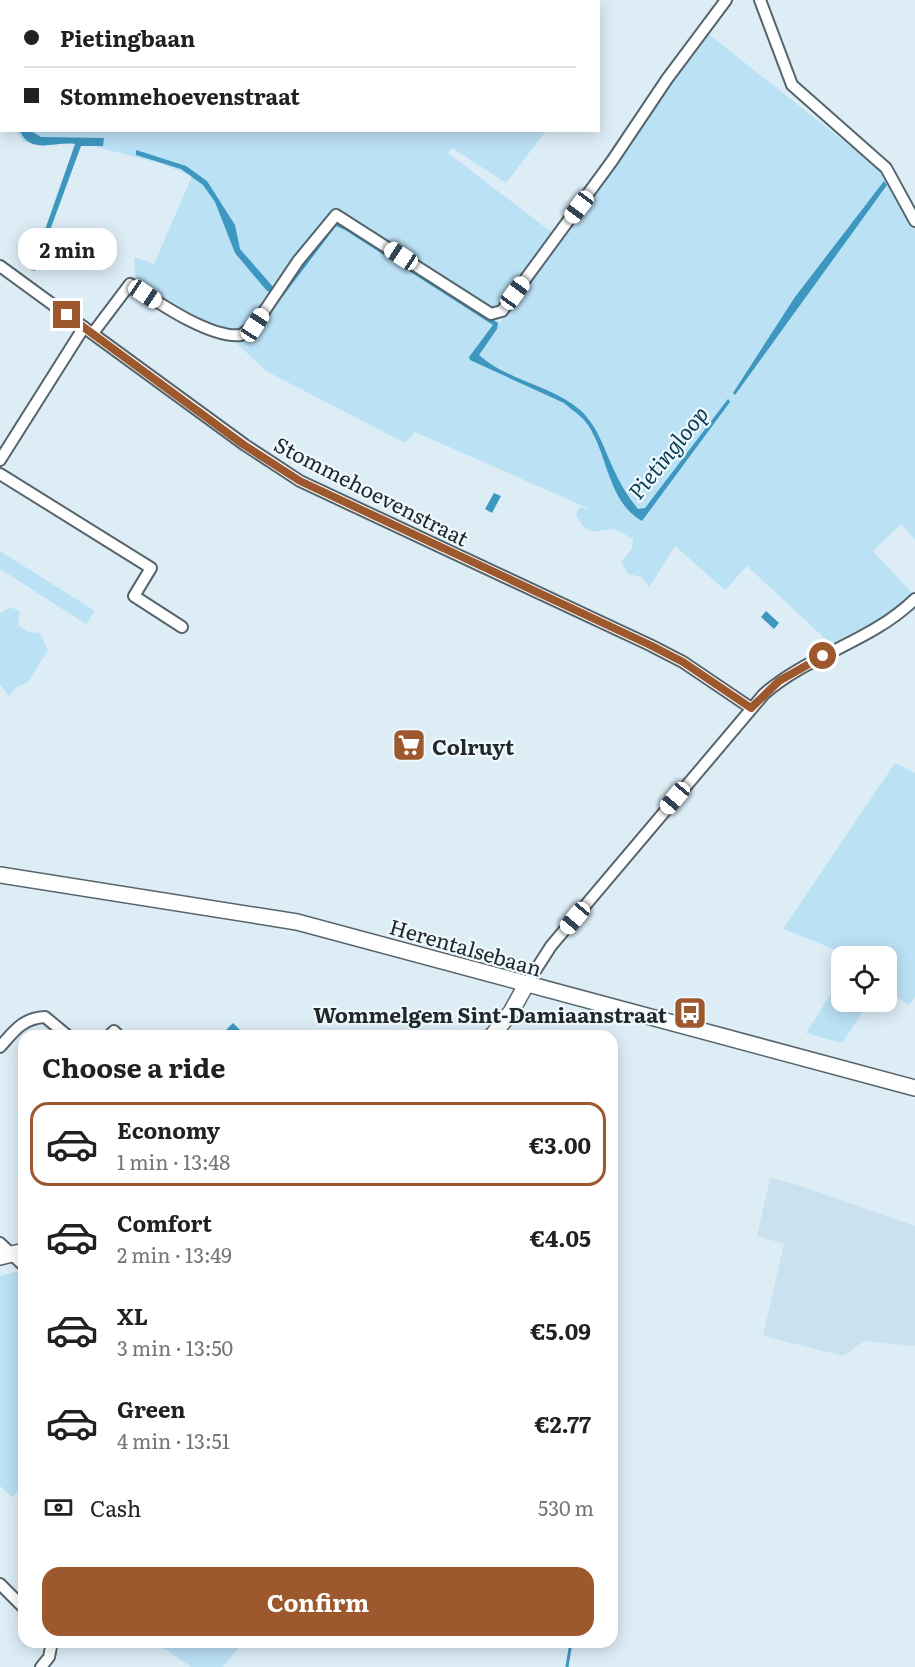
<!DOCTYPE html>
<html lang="en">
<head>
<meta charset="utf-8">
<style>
	:root { --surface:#fff; --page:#f2f2f2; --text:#202124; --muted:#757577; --line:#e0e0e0; --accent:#9d582d }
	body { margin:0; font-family:Literata,serif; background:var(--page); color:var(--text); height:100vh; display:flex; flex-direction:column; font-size:22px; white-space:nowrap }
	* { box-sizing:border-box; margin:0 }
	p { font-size:20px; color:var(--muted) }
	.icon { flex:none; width:33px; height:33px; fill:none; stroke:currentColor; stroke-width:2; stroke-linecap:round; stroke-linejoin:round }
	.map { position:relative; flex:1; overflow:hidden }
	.sheet { position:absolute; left:18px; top:1030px; width:600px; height:618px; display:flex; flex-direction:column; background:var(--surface); border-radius:18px; box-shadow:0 3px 15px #0003 }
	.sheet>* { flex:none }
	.banner { position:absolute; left:0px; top:0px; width:600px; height:132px; box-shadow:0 3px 15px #0003; display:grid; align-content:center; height:132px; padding:0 24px; background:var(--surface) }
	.tools { position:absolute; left:831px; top:946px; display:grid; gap:12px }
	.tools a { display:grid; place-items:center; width:66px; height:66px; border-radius:12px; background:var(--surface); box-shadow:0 3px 15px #0003; font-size:30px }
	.end { position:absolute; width:27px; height:27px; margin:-14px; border:8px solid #9d582d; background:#fff; box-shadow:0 0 0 3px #fff }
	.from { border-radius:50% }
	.bubble { position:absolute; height:42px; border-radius:18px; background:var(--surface); box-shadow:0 3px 15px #0003; font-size:20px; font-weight:700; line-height:42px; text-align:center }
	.car { position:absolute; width:18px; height:36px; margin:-18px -9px; border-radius:8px; box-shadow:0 0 4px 2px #0007; background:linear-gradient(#fff 24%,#345 0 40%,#fff 0 76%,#345 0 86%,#fff 0) }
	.banner b { display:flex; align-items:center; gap:21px; height:57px; font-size:22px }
	.banner b+b { border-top:2px solid var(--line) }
	.banner i { width:15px; height:15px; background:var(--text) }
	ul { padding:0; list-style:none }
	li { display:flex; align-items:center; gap:18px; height:84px; margin:0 12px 9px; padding:0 12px; border:3px solid transparent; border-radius:18px }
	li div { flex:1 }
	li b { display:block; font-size:22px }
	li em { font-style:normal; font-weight:700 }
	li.selected { border-color:var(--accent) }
	li>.icon { width:54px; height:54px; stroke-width:1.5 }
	h2 { padding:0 24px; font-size:27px; line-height:72px }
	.pay { display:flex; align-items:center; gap:15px; height:66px; padding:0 24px; font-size:22px }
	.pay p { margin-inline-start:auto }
	.button { display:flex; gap:12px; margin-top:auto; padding:12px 24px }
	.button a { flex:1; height:69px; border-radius:18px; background:var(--accent); color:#fff; font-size:24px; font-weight:700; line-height:69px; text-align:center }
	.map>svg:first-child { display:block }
	.built { fill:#cae2ef }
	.green { fill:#bbe1f5 }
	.water { fill:#3d97bf }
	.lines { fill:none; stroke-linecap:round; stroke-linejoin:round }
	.stream { stroke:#3d97bf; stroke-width:3 }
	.street-casing { stroke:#56646c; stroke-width:14 }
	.secondary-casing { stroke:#56646c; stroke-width:18 }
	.street { stroke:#fff; stroke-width:10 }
	.secondary { stroke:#fff; stroke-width:15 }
	.route { stroke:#9d582d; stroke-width:8 }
	.labels { text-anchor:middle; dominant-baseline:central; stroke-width:4.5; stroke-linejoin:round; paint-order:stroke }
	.street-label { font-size:21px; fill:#21272a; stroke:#eff9fe }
	.poi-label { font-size:21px; font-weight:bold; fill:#21272a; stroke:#eff9fe; text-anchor:start }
	.water-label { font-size:22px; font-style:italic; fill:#0a3f54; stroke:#eff9fe }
</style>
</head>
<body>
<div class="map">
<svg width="915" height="1667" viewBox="0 0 915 1667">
	<rect width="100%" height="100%" fill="#ddedf6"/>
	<path class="built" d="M770 1178 798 1185 915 1226V1346L864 1341 843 1356 763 1336 784 1244 757 1236Z"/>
	<path class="green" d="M202 0 2 2 1 108 0 106V1Z
		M706 32 884 173 912 222 915 231V540L901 524 873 551 912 593 885 616 831 644 747 566 725 590 675 546 649 588 642 577 628 574 621 562 632 549 633 539C628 537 622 532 616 530 599 526 590 543 576 515L579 507 590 509 415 432 405 443 266 371 232 339 246 337 337 220 500 323 621 159Z
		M16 131H546L506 183 452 148 448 153 554 234 502 304 492 308 335 211 254 320C251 323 246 328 243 329 221 339 157 297 136 285L134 257 154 264 192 176 162 164 74 141 23 142Z
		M0 551 95 611 86 624 0 569Z
		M11 607 20 612 18 625 28 632 40 633 48 650 28 682 17 687 9 696 0 685V613Z
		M895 763 915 773V997L909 1005 887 990 886 957H854L783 929Z
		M841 978 842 1002H869L842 1043 806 1033Z
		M20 1271 24 1274V1486L12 1497 0 1486V1276Z
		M157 1643H242L223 1667H191Z"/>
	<path class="water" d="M35 0H129L32 1Z
		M20 131H31L41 137 104 138 103 146H81L35 271 31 270 75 144C55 141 30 155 20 131Z
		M136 150 186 166 207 181 235 225 240 249 274 288 271 292 267 291 235 253 215 202 203 185 181 169 136 155Z
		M884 181 887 185 735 395 733 393 795 297Z
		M339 222 498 323 497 329 479 355C508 381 551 385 580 410 598 426 604 449 614 470 620 484 628 497 638 509L645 508 728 399 730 402 642 521C608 502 608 455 588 425 582 416 572 410 564 403L470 360 469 357 493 325 345 230 336 226 283 296H279L278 292 333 223Z
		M494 493 501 496 492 513 485 509Z
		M766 611 779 623 774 629 761 617Z
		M233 1023 241 1031 236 1036H220Z"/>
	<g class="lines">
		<path class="stream" d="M567 1667 571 1642"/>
		<g class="street-casing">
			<path id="street" d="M760 0 792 85 886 168 915 221
				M0 266 245 445 300 481 650 645 683 662 751 708
				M93 333 130 284C156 301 210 339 241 335L255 325 298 261 336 215 491 314 502 311 612 161 667 79 726 0
				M0 460 84 327
				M0 474 151 568 134 596 182 627
				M526 985 551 946 764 694C810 654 871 642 915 599
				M109 1036 114 1031 119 1036
				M0 1047C14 1031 23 1018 45 1017L68 1036
				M0 1243 24 1266
				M0 1584 24 1608
				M41 1667 49 1657 52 1642"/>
		</g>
		<g class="secondary-casing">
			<path id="secondary" d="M0 875 297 922 915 1088
				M492 1036 511 1012 526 985
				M0 1257 24 1251"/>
		</g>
		<use href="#street" class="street"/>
		<use href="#secondary" class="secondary"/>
	</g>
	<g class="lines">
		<path class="route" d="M67 315 244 445 300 481 650 645 683 662 751 708 779 681 823 656"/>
	</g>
	<defs>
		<g id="supermarket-square" transform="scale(1.725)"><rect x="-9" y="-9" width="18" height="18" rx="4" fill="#9d582d" stroke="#eff9fe"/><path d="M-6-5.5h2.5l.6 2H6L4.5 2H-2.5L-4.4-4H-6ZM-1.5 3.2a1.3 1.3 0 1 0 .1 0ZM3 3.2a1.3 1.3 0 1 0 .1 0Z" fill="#fff"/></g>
		<g id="bus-square" transform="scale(1.725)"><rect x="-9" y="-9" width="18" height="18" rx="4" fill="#9d582d" stroke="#eff9fe"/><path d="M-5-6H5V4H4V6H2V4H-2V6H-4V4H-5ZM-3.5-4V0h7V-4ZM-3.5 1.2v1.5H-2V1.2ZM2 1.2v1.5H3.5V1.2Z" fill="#fff"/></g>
	</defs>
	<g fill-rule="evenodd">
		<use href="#supermarket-square" x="409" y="745"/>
		<use href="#bus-square" x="690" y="1013"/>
	</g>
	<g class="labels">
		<g class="street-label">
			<text transform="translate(372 490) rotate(27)">Stommehoevenstraat</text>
			<text transform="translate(466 946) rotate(16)">Herentalsebaan</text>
		</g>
		<g class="poi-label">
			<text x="432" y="745">Colruyt</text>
			<text x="667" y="1013" text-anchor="end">Wommelgem Sint-Damiaanstraat</text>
		</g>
		<g class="water-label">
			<text transform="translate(667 452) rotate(-51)">Pietingloop</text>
		</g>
	</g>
</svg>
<div class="tools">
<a><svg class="icon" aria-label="locate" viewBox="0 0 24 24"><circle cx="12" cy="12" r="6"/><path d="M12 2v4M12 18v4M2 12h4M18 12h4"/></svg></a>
</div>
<i class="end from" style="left:823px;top:656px"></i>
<i class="end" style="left:67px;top:315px"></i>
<div class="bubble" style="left:18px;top:228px;width:99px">2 min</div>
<i class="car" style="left:579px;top:207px;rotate:217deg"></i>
<i class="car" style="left:401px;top:256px;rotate:303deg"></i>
<i class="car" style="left:515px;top:293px;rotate:36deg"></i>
<i class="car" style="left:145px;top:294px;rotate:124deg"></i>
<i class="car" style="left:255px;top:325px;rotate:33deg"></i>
<i class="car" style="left:675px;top:798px;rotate:220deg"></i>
<i class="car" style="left:575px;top:918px;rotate:220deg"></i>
<div class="banner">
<b><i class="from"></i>Pietingbaan</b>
<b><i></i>Stommehoevenstraat</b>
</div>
<section class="sheet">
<h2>Choose a ride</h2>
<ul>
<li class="selected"><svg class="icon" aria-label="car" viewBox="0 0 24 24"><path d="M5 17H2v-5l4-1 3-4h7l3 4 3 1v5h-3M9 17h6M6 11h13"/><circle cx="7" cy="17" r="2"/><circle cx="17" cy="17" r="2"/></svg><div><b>Economy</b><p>1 min · 13:48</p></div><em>€3.00</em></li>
<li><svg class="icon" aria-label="car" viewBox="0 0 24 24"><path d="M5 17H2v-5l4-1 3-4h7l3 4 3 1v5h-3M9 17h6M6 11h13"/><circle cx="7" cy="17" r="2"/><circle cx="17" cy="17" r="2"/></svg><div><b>Comfort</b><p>2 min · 13:49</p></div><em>€4.05</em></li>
<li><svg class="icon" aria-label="car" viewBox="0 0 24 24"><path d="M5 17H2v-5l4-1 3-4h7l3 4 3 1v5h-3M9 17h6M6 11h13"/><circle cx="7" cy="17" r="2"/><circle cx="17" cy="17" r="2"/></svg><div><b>XL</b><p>3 min · 13:50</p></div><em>€5.09</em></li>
<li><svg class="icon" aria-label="car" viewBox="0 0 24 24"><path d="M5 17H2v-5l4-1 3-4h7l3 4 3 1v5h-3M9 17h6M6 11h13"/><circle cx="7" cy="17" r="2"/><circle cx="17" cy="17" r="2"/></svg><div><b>Green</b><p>4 min · 13:51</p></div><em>€2.77</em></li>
</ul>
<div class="pay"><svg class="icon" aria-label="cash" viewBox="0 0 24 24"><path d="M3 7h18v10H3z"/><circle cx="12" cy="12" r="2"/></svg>Cash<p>530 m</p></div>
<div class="button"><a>Confirm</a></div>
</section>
</div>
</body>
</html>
